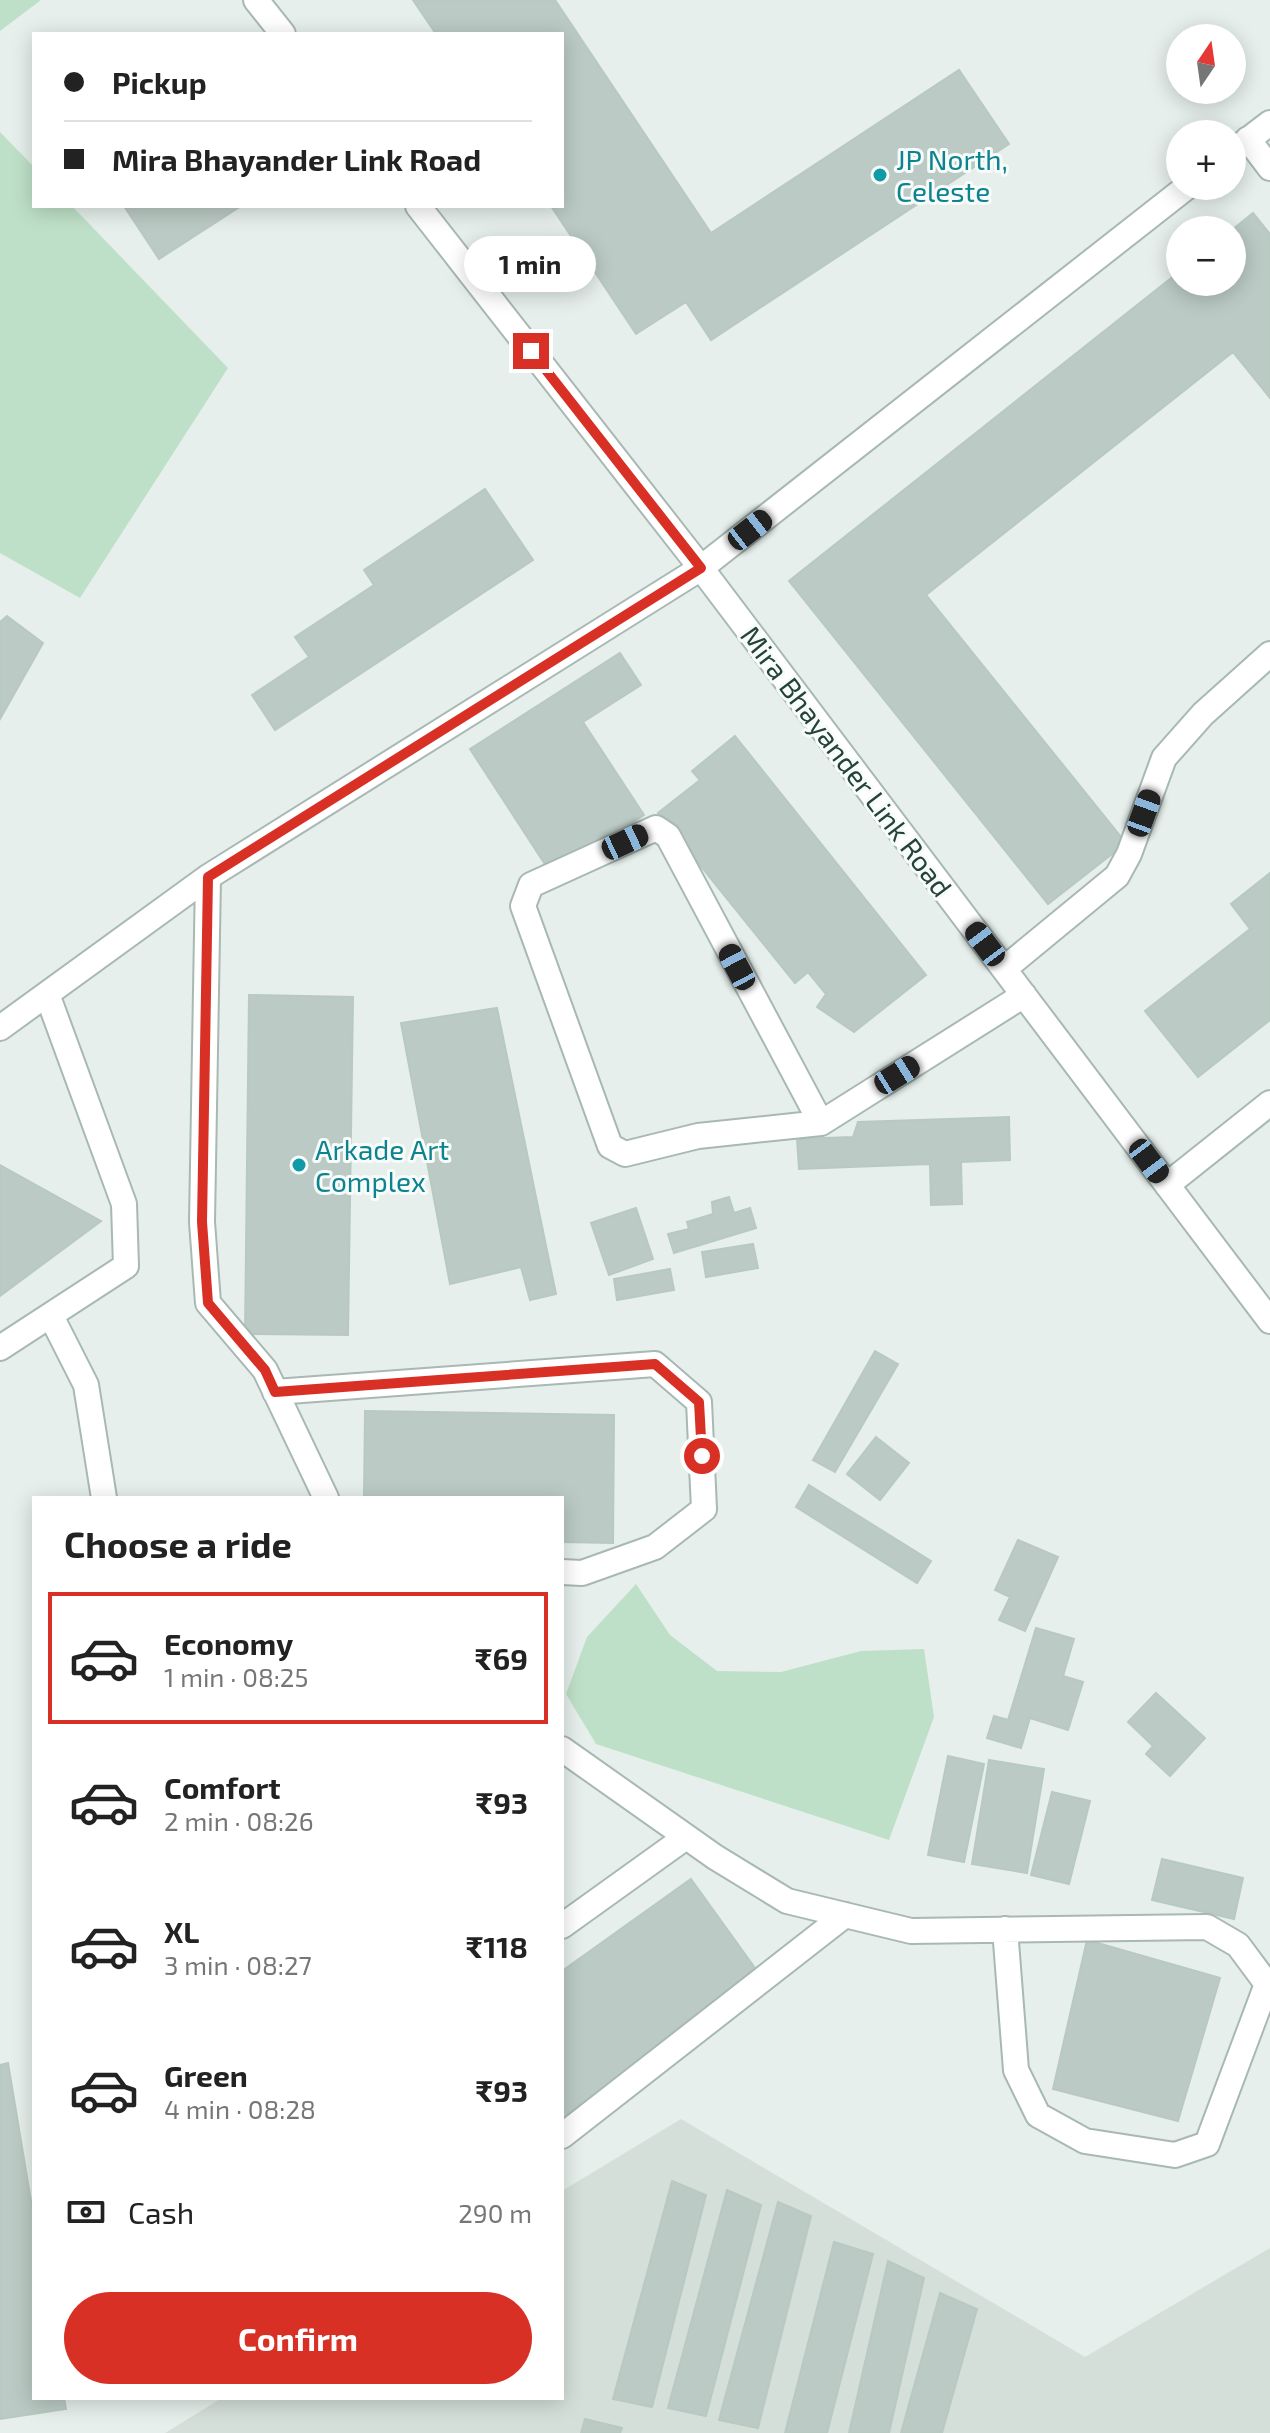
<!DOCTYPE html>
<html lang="en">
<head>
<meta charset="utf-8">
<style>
	:root { --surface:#fff; --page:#f6f6f6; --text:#222; --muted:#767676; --line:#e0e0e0; --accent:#d93025 }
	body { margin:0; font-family:"Exo 2",sans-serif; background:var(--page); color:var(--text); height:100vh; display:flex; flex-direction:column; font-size:30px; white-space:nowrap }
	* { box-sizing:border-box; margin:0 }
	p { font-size:26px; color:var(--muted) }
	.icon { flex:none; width:44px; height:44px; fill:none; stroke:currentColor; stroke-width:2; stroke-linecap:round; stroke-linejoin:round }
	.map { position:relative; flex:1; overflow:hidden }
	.sheet { position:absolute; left:32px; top:1496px; width:532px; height:904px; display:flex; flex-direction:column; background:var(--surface); border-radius:0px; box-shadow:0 4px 20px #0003 }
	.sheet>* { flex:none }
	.top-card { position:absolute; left:32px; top:32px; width:532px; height:176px; border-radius:0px; box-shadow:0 4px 20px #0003; display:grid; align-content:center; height:176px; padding:0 32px; background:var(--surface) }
	.needle { width:52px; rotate:13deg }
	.tools { position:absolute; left:1166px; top:24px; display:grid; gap:16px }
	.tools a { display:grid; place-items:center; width:80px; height:80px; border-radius:50%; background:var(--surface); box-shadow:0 4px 20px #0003; font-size:40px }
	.end { position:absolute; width:36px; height:36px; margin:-18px; border:10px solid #d93025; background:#fff; box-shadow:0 0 0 4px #fff }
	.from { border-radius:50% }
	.bubble { position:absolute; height:56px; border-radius:28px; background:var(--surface); box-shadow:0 4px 20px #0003; font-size:26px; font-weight:700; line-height:56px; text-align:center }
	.car { position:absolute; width:24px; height:48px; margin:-24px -12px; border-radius:10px; box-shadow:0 0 6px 2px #0007; background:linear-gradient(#222 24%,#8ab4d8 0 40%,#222 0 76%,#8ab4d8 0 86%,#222 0) }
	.top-card b { display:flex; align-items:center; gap:28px; height:76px; font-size:30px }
	.top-card b+b { border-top:2px solid var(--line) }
	.top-card i { width:20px; height:20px; background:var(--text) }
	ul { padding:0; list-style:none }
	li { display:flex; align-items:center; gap:24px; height:132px; margin:0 16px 12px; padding:0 16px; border:4px solid transparent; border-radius:0px }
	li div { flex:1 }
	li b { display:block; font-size:30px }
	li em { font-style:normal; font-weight:700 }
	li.selected { border-color:var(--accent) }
	li>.icon { width:72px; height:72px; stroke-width:1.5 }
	h2 { padding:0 32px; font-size:36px; line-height:96px }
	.pay { display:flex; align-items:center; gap:20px; height:88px; padding:0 32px; font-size:30px }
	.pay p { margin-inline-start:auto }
	.primary-button { display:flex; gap:16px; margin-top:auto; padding:16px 32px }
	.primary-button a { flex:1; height:92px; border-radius:48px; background:var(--accent); color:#fff; font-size:32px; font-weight:700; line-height:92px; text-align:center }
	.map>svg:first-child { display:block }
	.built { fill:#d4dfda }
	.green { fill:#bfe0c8 }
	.building { fill:#bbcac4; stroke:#b8c9c2; stroke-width:2 }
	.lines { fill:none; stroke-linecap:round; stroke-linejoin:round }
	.minor-casing { stroke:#a8b8b2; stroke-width:28 }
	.minor { stroke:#fff; stroke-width:24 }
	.route { stroke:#d93025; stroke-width:10 }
	.culture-dot { fill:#0f9aa8; stroke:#f7fbf9; stroke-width:3 }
	.labels { text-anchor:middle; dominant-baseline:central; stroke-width:6; stroke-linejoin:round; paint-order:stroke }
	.culture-label { font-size:28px; fill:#0d838f; stroke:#f7fbf9; text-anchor:start }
	.street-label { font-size:28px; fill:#24423a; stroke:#f7fbf9 }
</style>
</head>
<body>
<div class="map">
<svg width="1270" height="2433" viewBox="0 0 1270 2433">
	<rect width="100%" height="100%" fill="#e6efeb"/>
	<path class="built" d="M681 2119 1085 2357 1270 2248V2433H165L222 2398H562V2191Z"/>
	<path class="green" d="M0 0H41L0 31Z
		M0 132 34 167V206H72L228 368 80 598 0 553Z
		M636 1584 670 1635 717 1671 781 1672 861 1651 924 1649 934 1717 889 1840 596 1744 566 1694 587 1637Z"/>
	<path class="building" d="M413 0H555L711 233 959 70 1009 144 711 340 686 302 636 334 551 206H562V34H436Z
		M124 206H241L159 259Z
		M1253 213 1270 234V398L1233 352 926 595 1126 843 1048 904 789 581 1180 271V282H1232V230Z
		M485 489 533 560 275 730 252 695 309 657 295 637 374 585 364 570Z
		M7 616 43 643 0 719V622Z
		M620 653 641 685 583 722 644 815 552 875 470 749Z
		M735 736 926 975 854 1032 817 1007 826 994 808 972 795 983 658 813 700 780 692 771Z
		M1270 873V1020L1198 1077 1145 1011 1250 929 1231 904Z
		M249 995 353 997 348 1335 245 1334Z
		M497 1008 556 1294 530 1300 521 1267 450 1284 401 1023Z
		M1009 1117 1010 1160 961 1162 962 1204 931 1205 930 1164 799 1169 797 1139 853 1137 858 1122Z
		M0 1165 101 1221 0 1296Z
		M729 1197 734 1213 750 1208 756 1228 674 1253 668 1234 689 1229 687 1222 713 1214 712 1202Z
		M636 1208 653 1259 609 1275 591 1223Z
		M753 1244 758 1268 706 1277 702 1252Z
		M670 1269 674 1290 617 1300 614 1279Z
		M875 1351 898 1364 835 1472 813 1460Z
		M365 1411 614 1415 613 1543 562 1542V1498H364Z
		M876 1437 909 1463 880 1500 847 1474Z
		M809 1485 931 1561 917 1583 796 1507Z
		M1018 1540 1058 1557 1025 1631 999 1620 1010 1597 995 1590Z
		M1036 1628 1074 1639 1063 1676 1083 1682 1068 1730 1030 1718 1021 1748 987 1738 994 1716 1008 1720Z
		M1156 1693 1205 1738 1170 1776 1146 1754 1153 1746 1128 1722Z
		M948 1756 984 1764 964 1862 928 1855Z
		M989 1760 1044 1769 1027 1873 972 1864Z
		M1052 1792 1090 1801 1069 1884 1031 1875Z
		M1162 1859 1243 1878 1234 1919 1152 1900Z
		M691 1879 760 1975 562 2117V1971Z
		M1087 1940 1220 1978 1178 2121 1053 2089Z
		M8 2063 34 2219V2398H64L66 2409 0 2419V2065Z
		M672 2181 706 2195 652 2407 613 2399Z
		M727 2190 761 2205 706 2416 668 2408Z
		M778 2202 811 2216 758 2428 719 2420Z
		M834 2242 873 2254 827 2433H785Z
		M888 2261 924 2278 889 2433H849Z
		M940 2293 977 2309 942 2433H901Z
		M585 2419 622 2428 620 2433H581Z"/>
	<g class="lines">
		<g class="minor-casing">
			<path id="minor" d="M256 0 283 34
				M1248 139 1270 168
				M1232 152 1270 123
				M418 206 701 568 1270 1321
				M208 877 202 1222 208 1303 265 1370 326 1498
				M1004 969 1117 876 1129 854 1164 758 1203 714 1270 654
				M0 1028 208 877 701 568 1188 186
				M821 1123 668 836 656 828 531 885 523 906 610 1146 625 1154 698 1136 821 1123 1024 995
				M1167 1185 1270 1103
				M51 1316 86 1385 104 1498
				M0 1348 126 1266 124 1204 47 994
				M275 1392 655 1364 699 1402 704 1509 655 1547 582 1573 562 1572
				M562 1749 715 1857 787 1901 911 1931 1207 1927 1238 1945 1267 1984 1207 2144 1175 2155 1085 2141 1038 2115 1016 2070 1005 1929
				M562 1926 686 1837
				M562 2136 845 1915"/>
		</g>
		<use href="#minor" class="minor"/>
	</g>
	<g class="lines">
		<path class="route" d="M531 351 701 568 208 877 202 1222 208 1303 265 1370 275 1392 655 1364 699 1402 702 1456"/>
	</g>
	<g class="culture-dot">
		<circle cx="880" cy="175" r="8"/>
		<circle cx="299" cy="1165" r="8"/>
	</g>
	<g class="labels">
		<g class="culture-label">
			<text x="896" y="159">JP North,<tspan x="896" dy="32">Celeste</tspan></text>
			<text x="315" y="1149">Arkade Art<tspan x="315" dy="32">Complex</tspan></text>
		</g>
		<g class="street-label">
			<text transform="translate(847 761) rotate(53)">Mira Bhayander Link Road</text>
		</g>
	</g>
</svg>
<div class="tools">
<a><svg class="needle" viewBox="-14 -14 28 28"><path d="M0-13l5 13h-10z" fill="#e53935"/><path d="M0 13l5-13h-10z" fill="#767676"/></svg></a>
<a>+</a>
<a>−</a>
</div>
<i class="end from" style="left:702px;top:1456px"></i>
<i class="end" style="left:531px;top:351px"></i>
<div class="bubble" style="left:464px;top:236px;width:132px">1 min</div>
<i class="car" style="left:750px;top:530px;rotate:52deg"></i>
<i class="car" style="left:1144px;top:813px;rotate:20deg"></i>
<i class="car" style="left:625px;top:842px;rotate:65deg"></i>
<i class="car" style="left:985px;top:944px;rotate:323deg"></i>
<i class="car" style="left:737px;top:967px;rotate:332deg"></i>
<i class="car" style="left:897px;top:1075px;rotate:58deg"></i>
<i class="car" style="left:1149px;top:1161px;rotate:143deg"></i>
<div class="top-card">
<b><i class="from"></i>Pickup</b>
<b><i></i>Mira Bhayander Link Road</b>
</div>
<section class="sheet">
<h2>Choose a ride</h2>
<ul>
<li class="selected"><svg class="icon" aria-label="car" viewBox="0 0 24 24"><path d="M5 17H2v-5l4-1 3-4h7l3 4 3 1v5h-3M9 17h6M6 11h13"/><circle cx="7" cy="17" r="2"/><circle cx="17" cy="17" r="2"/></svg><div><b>Economy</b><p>1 min · 08:25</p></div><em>₹69</em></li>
<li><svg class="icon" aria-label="car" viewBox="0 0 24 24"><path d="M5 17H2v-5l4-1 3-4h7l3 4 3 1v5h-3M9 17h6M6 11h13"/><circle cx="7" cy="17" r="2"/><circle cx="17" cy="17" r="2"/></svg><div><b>Comfort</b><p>2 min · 08:26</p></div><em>₹93</em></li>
<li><svg class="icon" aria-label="car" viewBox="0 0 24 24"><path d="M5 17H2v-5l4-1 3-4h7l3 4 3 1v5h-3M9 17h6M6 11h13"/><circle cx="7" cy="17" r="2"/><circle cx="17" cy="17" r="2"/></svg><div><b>XL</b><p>3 min · 08:27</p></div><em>₹118</em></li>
<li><svg class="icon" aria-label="car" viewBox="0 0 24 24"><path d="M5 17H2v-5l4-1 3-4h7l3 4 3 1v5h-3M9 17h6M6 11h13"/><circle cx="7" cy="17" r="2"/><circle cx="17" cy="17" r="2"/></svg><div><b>Green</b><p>4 min · 08:28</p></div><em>₹93</em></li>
</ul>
<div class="pay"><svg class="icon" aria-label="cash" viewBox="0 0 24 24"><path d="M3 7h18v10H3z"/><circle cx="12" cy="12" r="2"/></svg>Cash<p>290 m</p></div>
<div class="primary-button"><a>Confirm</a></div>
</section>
</div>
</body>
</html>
